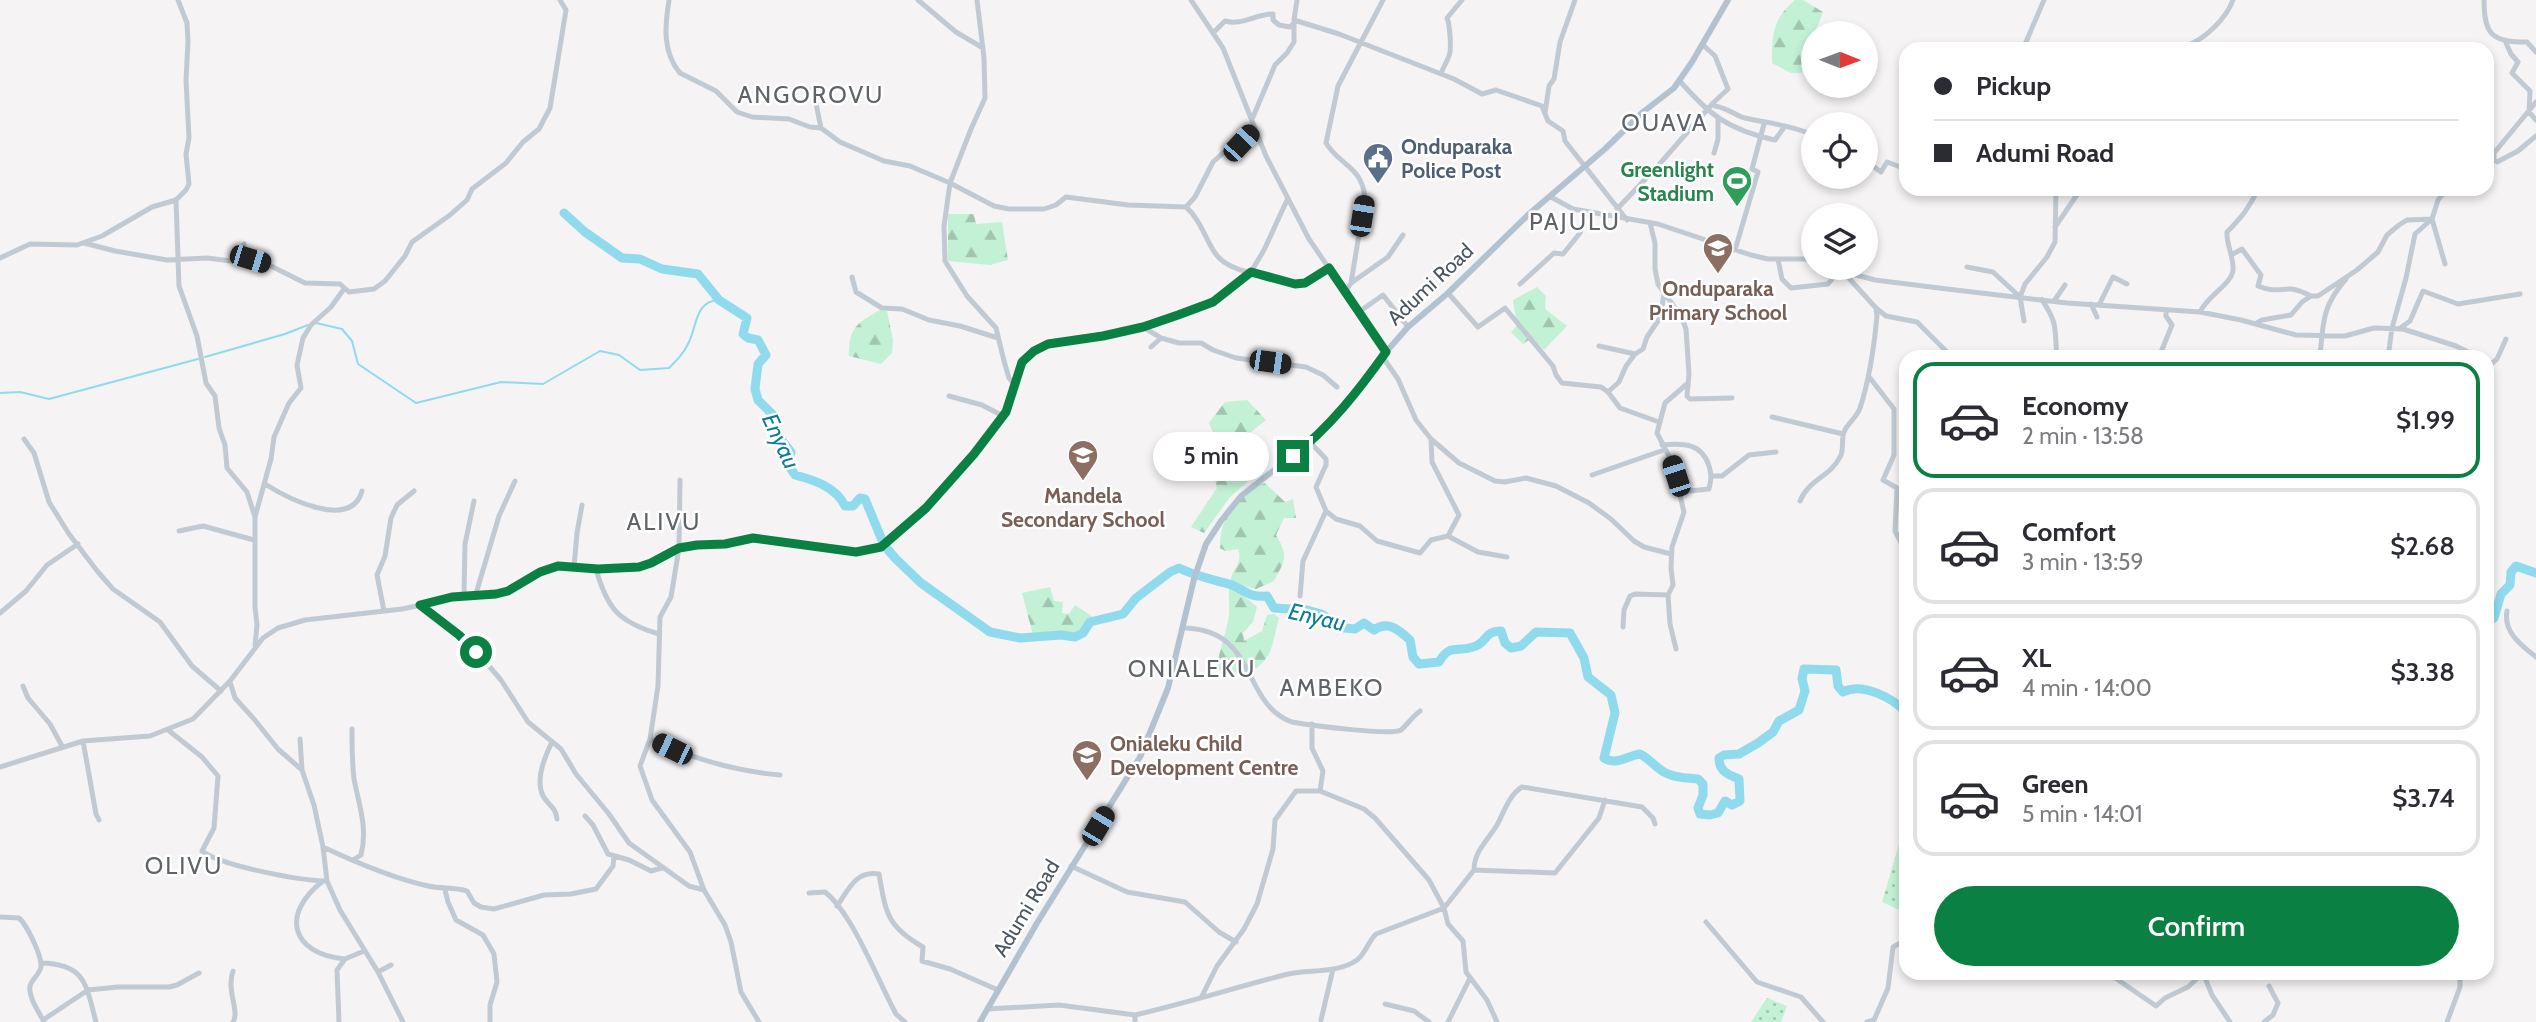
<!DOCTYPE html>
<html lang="en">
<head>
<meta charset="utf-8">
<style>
	:root { --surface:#fff; --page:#f7f7f7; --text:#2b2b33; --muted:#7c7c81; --line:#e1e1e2; --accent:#0b8043 }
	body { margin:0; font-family:Cabin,sans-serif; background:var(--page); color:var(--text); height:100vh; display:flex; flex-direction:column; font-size:26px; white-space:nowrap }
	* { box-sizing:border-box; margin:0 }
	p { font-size:23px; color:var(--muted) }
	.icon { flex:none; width:38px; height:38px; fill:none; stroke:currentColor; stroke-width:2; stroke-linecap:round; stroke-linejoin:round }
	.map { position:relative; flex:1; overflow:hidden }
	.details { position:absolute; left:1899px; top:350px; width:595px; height:630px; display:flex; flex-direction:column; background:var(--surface); border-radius:21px; box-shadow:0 4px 10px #0003 }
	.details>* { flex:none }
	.guide { position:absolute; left:1899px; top:42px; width:595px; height:154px; border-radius:21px; box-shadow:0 4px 10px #0003; display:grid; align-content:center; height:154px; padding:0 35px; background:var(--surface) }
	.needle { width:46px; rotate:91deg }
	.buttons { position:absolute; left:1801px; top:21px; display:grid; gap:14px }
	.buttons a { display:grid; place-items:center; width:77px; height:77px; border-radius:50%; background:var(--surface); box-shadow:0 4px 10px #0003; font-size:35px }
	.end { position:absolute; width:32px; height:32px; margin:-16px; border:9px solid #0b8043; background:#fff; box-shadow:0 0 0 4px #fff }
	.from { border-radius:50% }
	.bubble { position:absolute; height:49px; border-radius:24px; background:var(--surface); box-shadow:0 4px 10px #0003; font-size:23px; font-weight:600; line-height:49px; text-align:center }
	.car { position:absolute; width:21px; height:42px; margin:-21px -10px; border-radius:9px; box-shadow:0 0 5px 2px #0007; background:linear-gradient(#222 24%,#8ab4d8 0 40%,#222 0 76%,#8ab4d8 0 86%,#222 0) }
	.guide b { display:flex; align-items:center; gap:24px; height:66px; font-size:26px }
	.guide b+b { border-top:2px solid var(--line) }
	.guide i { width:18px; height:18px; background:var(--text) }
	ul { padding:12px 0 0; list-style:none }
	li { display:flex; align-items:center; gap:21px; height:116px; margin:0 14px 10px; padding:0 21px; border:4px solid var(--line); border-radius:21px }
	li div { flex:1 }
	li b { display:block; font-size:26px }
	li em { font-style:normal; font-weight:600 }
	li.selected { border-color:var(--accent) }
	li>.icon { width:63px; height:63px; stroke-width:1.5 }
	.cta { display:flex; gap:14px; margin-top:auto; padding:14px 35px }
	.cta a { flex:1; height:80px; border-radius:42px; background:var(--accent); color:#fff; font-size:28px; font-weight:600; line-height:80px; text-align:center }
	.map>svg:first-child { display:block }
	.grass { fill:url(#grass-dots) }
	.forest { fill:url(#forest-firs) }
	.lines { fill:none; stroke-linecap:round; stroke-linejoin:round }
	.stream { stroke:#90daee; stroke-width:2 }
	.river { stroke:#90daee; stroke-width:9 }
	.minor { stroke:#c1cad2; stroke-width:5 }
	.major { stroke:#b3c2d1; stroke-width:6 }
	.route { stroke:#0b8043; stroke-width:9 }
	.labels { text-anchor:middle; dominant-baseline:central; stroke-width:5; stroke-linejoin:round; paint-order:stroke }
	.service-label { font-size:21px; font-weight:bold; fill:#4e5e75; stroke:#fff; text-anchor:start }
	.leisure-label { font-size:21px; font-weight:bold; fill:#27864d; stroke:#fff; text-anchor:end }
	.street-label { font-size:21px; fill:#4a5661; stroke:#fff }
	.education-label { font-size:21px; font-weight:bold; fill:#785e54; stroke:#fff }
	.water-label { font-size:23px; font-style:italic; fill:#0c7c9b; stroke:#fff }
	.quarter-label { font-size:24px; letter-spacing:2px; fill:#5f6368; stroke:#fff }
</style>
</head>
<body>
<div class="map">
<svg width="2536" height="1022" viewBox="0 0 2536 1022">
	<defs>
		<pattern id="grass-dots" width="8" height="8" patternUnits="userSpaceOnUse" patternTransform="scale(1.75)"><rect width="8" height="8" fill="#c3f1d5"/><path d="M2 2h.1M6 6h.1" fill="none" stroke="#a0c6b0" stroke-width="1.8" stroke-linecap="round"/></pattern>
		<pattern id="forest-firs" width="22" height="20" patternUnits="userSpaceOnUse" patternTransform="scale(1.75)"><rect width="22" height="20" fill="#c3f1d5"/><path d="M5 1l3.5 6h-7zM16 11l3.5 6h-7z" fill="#a0c6b0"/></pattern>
	</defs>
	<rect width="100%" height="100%" fill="#f5f3f3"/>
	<path class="grass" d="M1906 820V913L1882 902Z
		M1767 998 1787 1006 1781 1022H1751Z"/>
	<path class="forest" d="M1795 0H1803L1823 12 1815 33H1813V40L1801 73H1791L1772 63C1772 34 1772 20 1795 0Z
		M948 214H974L976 224 1002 222 1008 260 990 265 948 261Z
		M1537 287 1546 296 1545 309 1567 326 1544 350 1532 338 1523 344 1511 332 1517 326 1513 300Z
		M880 310 887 311 893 340 892 353 881 364 849 356C849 327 856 324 880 310Z
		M1247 400 1266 420 1227 451 1218 445 1209 423 1225 402Z
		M1231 453 1252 478 1230 497 1204 533 1191 527 1217 488 1212 468 1218 455Z
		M1265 483 1285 502 1293 499 1296 518H1284L1276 535C1289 557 1285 560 1274 581L1256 589 1244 586 1239 592 1257 607 1253 622 1243 633 1244 641 1262 631 1267 615 1274 614 1279 618C1271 647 1274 659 1246 675L1237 672 1217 670C1218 652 1226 634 1229 616 1230 604 1227 593 1231 578 1234 567 1243 562 1238 549L1225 551 1220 548C1219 520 1237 492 1265 483Z
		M1050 587 1054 601 1063 602 1062 613 1069 614 1075 605 1093 617C1089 621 1085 627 1080 631 1075 634 1042 634 1033 635L1022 593Z"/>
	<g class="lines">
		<path class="stream" d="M316 323 342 329 352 341 358 364 416 403 501 382 543 384 600 351 619 355 640 370 669 368C677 360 684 353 689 342 697 326 695 301 719 300
			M205 357 285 334 308 325
			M0 393 20 392 49 399 198 359"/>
		<path class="river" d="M564 213 585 232 622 258 640 259 662 269 698 274 719 300 747 318 743 334 748 338 758 340 766 355 758 364 755 389 758 400 773 415 776 433 791 452 789 466 795 475C814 480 836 487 845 506H853L860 498 865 499 884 545 895 558 921 583 990 632 1020 638 1061 635 1075 637 1083 633 1090 622 1123 614 1136 598 1170 572 1179 568C1195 576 1211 579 1229 584 1244 589 1248 598 1267 596L1274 608 1307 610 1321 614 1345 628 1355 629 1364 623 1374 630C1388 620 1399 630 1410 640L1413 657 1419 664 1439 662C1450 643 1456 653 1473 647 1488 643 1483 631 1501 631L1505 643 1511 648 1521 646 1536 632 1570 633 1584 658 1588 677 1611 695 1615 713 1604 758C1616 766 1627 756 1640 754 1650 759 1655 767 1664 772 1674 778 1687 778 1698 779L1703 784V795L1698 808 1700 814 1710 815 1718 813 1725 801 1732 805 1740 801 1739 779C1727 774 1719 771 1719 758L1724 755 1739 754 1758 743 1773 732 1779 721 1799 710 1805 691 1802 679 1804 669 1836 670 1838 686 1843 692C1862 682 1894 698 1906 713
			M2487 616 2494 618 2501 594 2510 585 2511 572 2516 566 2536 573"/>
		<path class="minor" d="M669 0C665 25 662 52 680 73L716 91 737 112 752 117 789 119 810 127 821 128 840 142 884 161 910 166 950 183 994 206 1009 209H1044L1056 205 1066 197 1128 205 1186 207C1200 219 1205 238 1215 253 1230 275 1271 275 1295 283H1305L1329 268
			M918 0 956 32 983 48
			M977 0 984 58 985 98 971 129 950 183 944 226 945 261 967 296 996 328 1004 361 1009 378 1014 384
			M1191 0 1223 48 1266 156 1309 239 1386 352
			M2484 0C2484 36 2493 42 2527 42L2536 52
			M1294 20 1339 34 1454 79 1482 94 1496 90 1542 106 1548 121 1563 131 1565 141 1627 220
			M1214 32 1225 21C1242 26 1255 14 1273 14V20L1279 25 1290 27 1294 23
			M2506 43 2511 54 2518 62 2512 73 2530 91 2529 112 2536 120
			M1703 45 1715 56 1728 89 1713 103 1715 106C1728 108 1736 116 1745 118 1767 123 1791 125 1813 135
			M2023 49 2044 0
			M2170 49C2175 46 2180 48 2186 46 2205 39 2226 19 2233 0
			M1441 74C1443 67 1449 59 1450 52 1451 46 1450 25 1447 18L1462 0
			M1679 80C1709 115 1729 130 1775 140L1785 126
			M813 89 821 128
			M1545 113 1549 86 1554 79 1560 42 1575 0
			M1253 117 1275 65 1287 53 1294 42V20L1297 0
			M2487 144 2494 153V160L2497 162 2518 151 2536 136
			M1714 153 1718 139V119
			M2494 153 2536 102
			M1866 161 1881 172 1887 162 1906 169
			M1551 197 1573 209 1658 224 1751 255 1768 259H1805L1813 262
			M176 200 179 286 197 336 206 383 215 396 219 428 225 445 227 468 247 492 255 517
			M1186 207 1195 197 1213 162 1223 153 1241 143 1255 128
			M1617 209 1656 168 1713 103
			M1650 223 1655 243V269L1658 284 1681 316 1686 329 1689 374 1687 396 1690 399 1732 398
			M2055 227 2081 189
			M84 243 115 251 167 260 207 258 231 261 240 259 244 244
			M1735 250 1758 172 1752 169 1764 124
			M2231 255 2242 249 2261 275 2258 286C2270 291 2276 290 2288 289 2297 288 2304 293 2311 296
			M0 258 30 244 77 245 102 236 152 207 176 200 186 190 189 184 186 154 189 138 186 80 188 42 187 23 178 0
			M240 259H250L269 265 305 283 340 284 349 292 374 289 385 281 405 256 412 242 450 215 467 200 472 189 506 163 523 142 539 129 550 108 566 10 560 0
			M1778 259 1782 279 1791 288 1828 284 1839 271
			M1967 267 1993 272 2020 297
			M1830 268 1875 280 1947 289 2067 303 2200 312 2241 320 2296 335 2345 336 2374 328 2403 329 2456 346 2478 357
			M1846 275 1876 308 1886 316 1917 322 1952 357
			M852 277 856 292 882 308 902 309 929 320 960 326 998 338
			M1351 283 1388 257 1403 235
			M1520 284 1554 253 1563 254 1580 233 1587 212
			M1346 291 1351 283 1365 198C1362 166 1340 166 1326 143L1338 86 1383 0
			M1448 293 1478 327 1505 308 1553 366 1556 375 1562 383 1601 387 1608 392 1620 408 1659 422
			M2042 300C2059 325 2054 329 2057 357
			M2054 301 2065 285
			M2091 304 2097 317
			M2099 305 2113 277 2127 284
			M1359 312 1383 295 1408 327
			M2200 312C2207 296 2232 284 2233 270 2234 256 2226 245 2227 232 2241 218 2250 207 2258 189
			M2024 321 2020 297 2025 284 2047 257 2055 242 2056 189
			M2255 324 2262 320 2291 315 2302 302 2311 296H2318L2357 270 2378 252 2387 235 2399 225 2407 220 2432 219 2445 264
			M1143 327 1161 338 1179 343H1201L1213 350 1236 358 1306 367 1323 375 1337 387
			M2399 329 2410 321 2423 291 2458 304 2520 294
			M1599 346 1635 354
			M1151 347 1161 338
			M1382 356 1398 379 1416 420 1431 439 1459 463 1495 481 1505 482 1526 478 1556 486 1589 503 1611 519 1634 541 1644 547 1671 554
			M2159 357 2172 325 2166 316V310
			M2320 357C2323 323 2322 306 2346 279
			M2388 357 2392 328 2406 278 2415 234 2432 219 2438 200 2447 189
			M2487 363 2490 365 2497 359 2506 339
			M1870 378 1894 409V455L1883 480 1906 493
			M1608 392 1619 382 1626 366 1635 354 1643 349 1647 337 1660 318 1664 294
			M949 396 982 405 1003 416
			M1772 417 1843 434
			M24 439 34 453 49 502 69 534 98 572 113 589 160 622 192 666 221 691
			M1431 439 1432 462 1459 515 1448 536
			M1310 442 1326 459V465L1316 487 1326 511 1336 519 1360 526 1377 541 1420 553 1431 540 1448 536 1478 552 1507 557
			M1662 445C1683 443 1702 443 1709 466 1712 475 1711 480 1709 489L1680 492
			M1592 475 1664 450
			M1712 476H1722L1749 455 1776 452
			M680 480 679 548 671 597 660 617 658 686 650 739 640 766 652 800 690 852 704 890 725 925 731 942 741 992 759 1022
			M265 484C287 498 351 531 362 491
			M1897 489 1895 531 1906 552
			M1800 501C1808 480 1831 476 1840 457 1845 449 1840 438 1845 430 1849 422 1857 417 1860 408 1870 378 1874 348 1877 316L1876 308
			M179 531 203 526 254 540
			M574 567 577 533 582 505
			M596 569C607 608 618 622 659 634
			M464 596 465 544 474 501
			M1300 596 1303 561 1326 511
			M475 597 499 516 515 481
			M420 605 459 635 489 666 501 680 528 722 561 749 576 774 609 814 629 843 689 886 704 890
			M384 611 377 575 385 556 391 518 397 505 414 491
			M2507 611C2503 632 2521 645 2536 657
			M0 613 26 591 47 565 78 544
			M1623 627 1624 610 1630 596 1635 594 1668 595
			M1183 628C1259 629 1240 703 1292 722 1309 725 1390 736 1401 730 1405 727 1413 716 1420 711
			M255 646 257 625 255 607V517L271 459 274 437 289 403 301 388 297 365 303 338 311 325 331 307 344 289
			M1676 649 1670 624 1668 595 1673 585 1671 568 1672 547 1684 512 1672 462 1657 433 1665 403 1688 383
			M230 682 235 698 254 719 278 749 302 770
			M23 686 28 698 50 724 62 746
			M352 729C352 746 352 762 354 779 359 805 368 828 361 855L353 860
			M168 730 202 757 218 776 214 828 202 851C221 866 302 881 327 881
			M300 739 302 770 314 805 323 847 327 881 340 910 378 972 403 1022
			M650 739C693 759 733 771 780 775
			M83 741 96 814 99 820
			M552 742C545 756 535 780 543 796 548 805 556 807 557 819
			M0 767 83 741 150 736 193 719 230 681 263 638 278 628 305 620 402 609 464 596 497 594 507 591 540 572 558 567 598 569 639 567 651 563 679 548 697 545 725 543 753 538 856 552 881 547 926 508 974 454 1006 412 1020 368 1026 357 1048 344 1143 327 1213 302 1251 272 1264 250 1288 198
			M585 816 593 825 608 854 629 860 651 871 662 868
			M323 847C357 863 392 878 428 886 442 889 455 887 467 891L474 903 481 907 494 909 544 895 571 894 596 889 613 866 614 856
			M1071 866 1127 892 1185 902 1219 932 1236 942
			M1474 870C1474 851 1488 840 1497 825 1504 812 1509 795 1522 787L1642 807 1653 818 1655 824
			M323 881C280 914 291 954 345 959
			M445 890 448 902 456 920 483 935 494 954 497 982 490 1005V1022
			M809 893 825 892C853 914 878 981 896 1014L905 1022
			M837 906C849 889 856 870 879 874 886 914 887 926 923 947L922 961 950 969 998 990
			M0 917 19 918C27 925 42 956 41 967 39 975 32 979 30 986 28 997 39 1012 44 1022
			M1706 922 1757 982 1801 997 1823 1022
			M41 963C86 964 86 985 96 1022
			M233 971C226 991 240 1011 233 1022
			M378 972 391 965
			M2108 973 2156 1006 2165 998 2188 987 2203 973
			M2203 973 2212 995 2230 1022
			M1202 996 1217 966 1244 929 1257 904 1273 849 1275 820 1296 791H1320
			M1385 1004 1414 1011 1429 1022
			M987 1009 1059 1005 1135 1015V1022
			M1135 1015C1187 1003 1237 987 1288 974 1310 969 1337 974 1357 960 1365 954 1368 942 1376 934L1444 908 1429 880 1375 818 1364 809 1320 791 1323 771 1312 748V724
			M43 1020 88 990 118 987H169L177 985 199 973
			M1321 1020 1333 969
			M339 1022 337 970 345 959 364 951
			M1448 1022 1470 978
			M1497 1022 1487 1000 1466 972 1463 941 1448 924 1444 908 1474 870 1555 873 1599 818 1605 800
			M1867 1022 1874 1020 1888 988 1893 947 1906 940
			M2264 1022 2273 1015 2278 1003 2269 986
			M2447 1022 2460 987V973"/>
		<path class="major" d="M980 1022 1037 923 1140 757 1168 688 1194 579 1206 544 1221 521 1241 496 1310 442 1329 424 1349 402 1386 352 1408 327 1448 293 1529 214 1606 148 1643 112 1674 88 1692 62 1728 0"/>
	</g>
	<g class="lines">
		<path class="route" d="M476 652 459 635 420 605 452 597 496 594 508 591 540 572 558 566 598 569 639 567 651 563 679 548 697 545 725 544 753 538 856 552 881 547 926 508 974 454 1006 412 1022 362 1034 351 1048 344 1103 336 1143 327 1178 315 1213 302 1251 272 1295 284 1305 283 1329 268 1386 352C1359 390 1330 427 1293 456"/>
	</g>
	<defs>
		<g id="civic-pin" transform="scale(1.575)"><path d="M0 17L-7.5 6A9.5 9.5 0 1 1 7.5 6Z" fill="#5c6f8a" stroke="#fff"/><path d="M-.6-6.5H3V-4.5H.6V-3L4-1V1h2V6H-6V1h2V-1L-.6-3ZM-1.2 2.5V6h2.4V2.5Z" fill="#fff"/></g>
		<g id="stadium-pin" transform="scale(1.575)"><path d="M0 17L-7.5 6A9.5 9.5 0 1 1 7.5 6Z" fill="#2e9e5b" stroke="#fff"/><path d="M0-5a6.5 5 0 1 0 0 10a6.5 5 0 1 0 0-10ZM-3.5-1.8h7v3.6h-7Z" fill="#fff"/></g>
		<g id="school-pin" transform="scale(1.575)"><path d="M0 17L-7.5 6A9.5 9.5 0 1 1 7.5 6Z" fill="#8d6e63" stroke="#fff"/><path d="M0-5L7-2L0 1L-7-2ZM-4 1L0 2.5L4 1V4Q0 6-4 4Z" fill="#fff"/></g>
	</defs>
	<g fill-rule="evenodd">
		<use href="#civic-pin" x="1378" y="158"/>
		<use href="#stadium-pin" x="1737" y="181"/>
		<use href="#school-pin" x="1718" y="248"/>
		<use href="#school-pin" x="1083" y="455"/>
		<use href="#school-pin" x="1087" y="755"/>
	</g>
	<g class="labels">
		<g class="service-label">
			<text x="1401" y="146">Onduparaka<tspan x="1401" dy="24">Police Post</tspan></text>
		</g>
		<g class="leisure-label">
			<text x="1714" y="169">Greenlight<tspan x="1714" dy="24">Stadium</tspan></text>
		</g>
		<g class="street-label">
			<text transform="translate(1430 284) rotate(-43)">Adumi Road</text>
			<text transform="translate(1026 908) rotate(-59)">Adumi Road</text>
		</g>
		<g class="education-label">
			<text x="1718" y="288">Onduparaka<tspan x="1718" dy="24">Primary School</tspan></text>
			<text x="1083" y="495">Mandela<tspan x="1083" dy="24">Secondary School</tspan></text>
			<text x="1110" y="743" text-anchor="start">Onialeku Child<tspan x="1110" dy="24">Development Centre</tspan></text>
		</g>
		<g class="water-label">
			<text transform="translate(781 441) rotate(65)">Enyau</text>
			<text transform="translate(1317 617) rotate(13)">Enyau</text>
		</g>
		<g class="quarter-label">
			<text x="811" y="94">ANGOROVU</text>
			<text x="1665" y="122">OUAVA</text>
			<text x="1575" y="221">PAJULU</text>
			<text x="664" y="521">ALIVU</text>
			<text x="1192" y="668">ONIALEKU</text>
			<text x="1332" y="687">AMBEKO</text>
			<text x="184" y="865">OLIVU</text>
		</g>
	</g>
</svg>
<div class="buttons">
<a><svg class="needle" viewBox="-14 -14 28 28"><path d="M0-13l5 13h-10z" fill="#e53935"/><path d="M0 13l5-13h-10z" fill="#7c7c81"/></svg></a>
<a><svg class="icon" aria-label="locate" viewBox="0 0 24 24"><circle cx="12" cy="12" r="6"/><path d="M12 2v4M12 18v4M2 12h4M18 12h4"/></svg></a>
<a><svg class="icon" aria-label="layers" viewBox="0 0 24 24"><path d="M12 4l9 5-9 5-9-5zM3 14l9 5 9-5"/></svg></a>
</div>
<i class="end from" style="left:476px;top:652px"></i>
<i class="end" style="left:1293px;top:456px"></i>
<div class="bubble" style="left:1153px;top:432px;width:116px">5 min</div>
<i class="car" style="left:1241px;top:143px;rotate:43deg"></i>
<i class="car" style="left:1362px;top:216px;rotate:9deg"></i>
<i class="car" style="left:250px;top:259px;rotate:107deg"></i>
<i class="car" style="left:1270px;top:362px;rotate:98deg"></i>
<i class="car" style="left:1676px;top:476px;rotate:342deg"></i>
<i class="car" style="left:672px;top:749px;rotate:296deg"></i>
<i class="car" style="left:1098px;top:826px;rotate:31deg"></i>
<div class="guide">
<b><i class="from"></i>Pickup</b>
<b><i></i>Adumi Road</b>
</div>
<section class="details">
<ul>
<li class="selected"><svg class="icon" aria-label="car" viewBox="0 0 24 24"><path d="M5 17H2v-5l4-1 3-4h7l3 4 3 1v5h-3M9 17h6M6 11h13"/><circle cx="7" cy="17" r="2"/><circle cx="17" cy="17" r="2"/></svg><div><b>Economy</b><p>2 min · 13:58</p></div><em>$1.99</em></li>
<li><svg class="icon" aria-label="car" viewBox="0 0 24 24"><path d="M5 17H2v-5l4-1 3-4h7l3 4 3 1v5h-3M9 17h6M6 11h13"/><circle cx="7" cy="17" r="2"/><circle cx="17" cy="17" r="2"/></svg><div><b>Comfort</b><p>3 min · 13:59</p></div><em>$2.68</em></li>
<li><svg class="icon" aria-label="car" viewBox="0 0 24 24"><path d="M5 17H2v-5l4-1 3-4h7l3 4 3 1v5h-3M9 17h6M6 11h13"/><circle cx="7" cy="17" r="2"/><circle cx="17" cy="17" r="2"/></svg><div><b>XL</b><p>4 min · 14:00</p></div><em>$3.38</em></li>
<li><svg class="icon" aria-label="car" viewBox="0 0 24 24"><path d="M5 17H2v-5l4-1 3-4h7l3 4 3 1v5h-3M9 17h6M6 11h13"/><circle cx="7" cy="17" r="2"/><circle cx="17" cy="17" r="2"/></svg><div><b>Green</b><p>5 min · 14:01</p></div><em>$3.74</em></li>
</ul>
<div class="cta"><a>Confirm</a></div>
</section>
</div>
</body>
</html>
